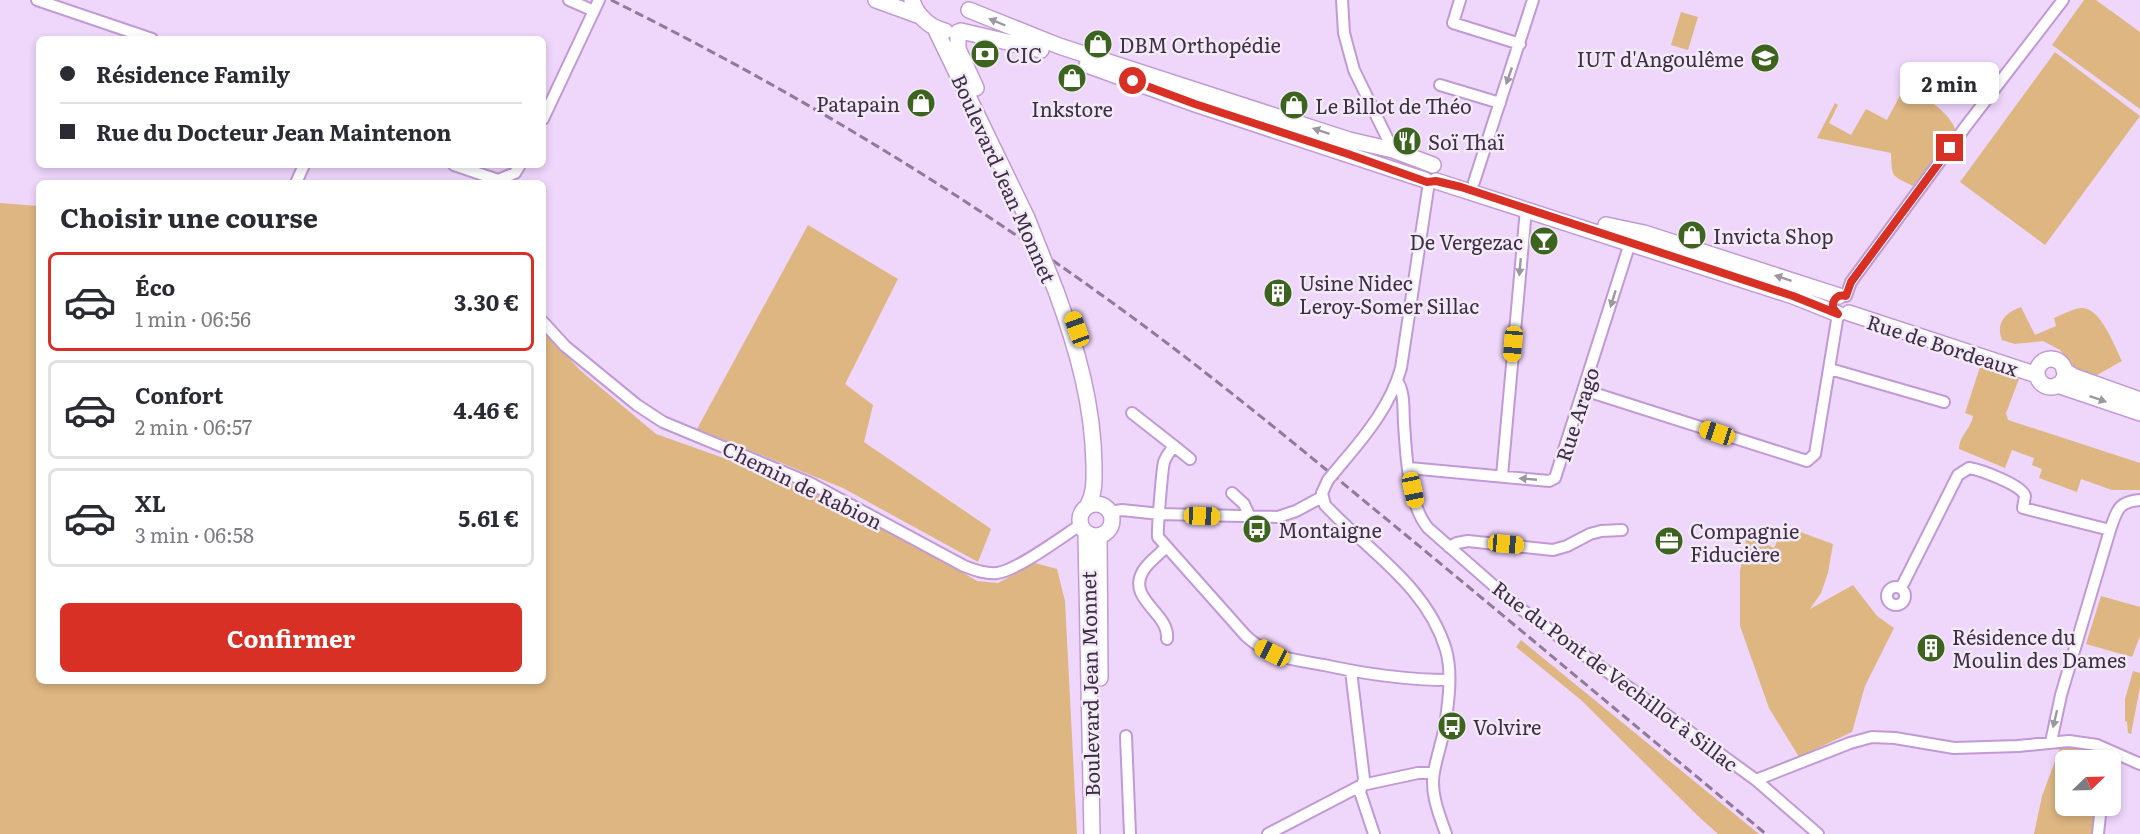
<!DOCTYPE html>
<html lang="fr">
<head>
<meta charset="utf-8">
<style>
	:root { --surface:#fff; --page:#f7f7f7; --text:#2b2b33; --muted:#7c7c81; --line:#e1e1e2; --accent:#d93025 }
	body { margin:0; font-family:Literata,serif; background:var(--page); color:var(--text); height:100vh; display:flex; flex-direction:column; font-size:22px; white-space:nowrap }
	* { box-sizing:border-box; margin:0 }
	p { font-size:20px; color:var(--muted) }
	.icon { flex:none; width:33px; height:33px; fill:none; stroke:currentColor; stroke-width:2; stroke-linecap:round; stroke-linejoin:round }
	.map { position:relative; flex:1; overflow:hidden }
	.drawer { position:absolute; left:36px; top:180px; width:510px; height:504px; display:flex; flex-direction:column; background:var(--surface); border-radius:9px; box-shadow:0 3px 9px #0003 }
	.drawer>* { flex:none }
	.hud { position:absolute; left:36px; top:36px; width:510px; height:132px; border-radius:9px; box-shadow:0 3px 9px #0003; display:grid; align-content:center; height:132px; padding:0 24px; background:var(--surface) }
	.needle { width:39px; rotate:67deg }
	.buttons { position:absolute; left:2055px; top:750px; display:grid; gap:12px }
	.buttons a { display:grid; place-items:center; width:66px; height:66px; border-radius:9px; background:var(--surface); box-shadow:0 3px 9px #0003; font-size:30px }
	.end { position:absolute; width:27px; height:27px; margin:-14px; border:8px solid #d93025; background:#fff; box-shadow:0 0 0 3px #fff }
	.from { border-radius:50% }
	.bubble { position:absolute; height:42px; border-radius:9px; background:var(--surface); box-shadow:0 3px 9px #0003; font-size:20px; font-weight:700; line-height:42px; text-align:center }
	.car { position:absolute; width:18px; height:36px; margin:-18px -9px; border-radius:8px; box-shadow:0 0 4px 2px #0007; background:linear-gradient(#f5c518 24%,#345 0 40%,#f5c518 0 76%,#345 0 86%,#f5c518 0) }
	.hud b { display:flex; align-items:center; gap:21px; height:57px; font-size:22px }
	.hud b+b { border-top:2px solid var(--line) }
	.hud i { width:15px; height:15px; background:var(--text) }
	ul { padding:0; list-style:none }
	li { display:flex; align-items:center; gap:18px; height:99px; margin:0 12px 9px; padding:0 12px; border:3px solid var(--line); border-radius:9px }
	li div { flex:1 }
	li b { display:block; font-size:22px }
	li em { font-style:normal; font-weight:700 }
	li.active { border-color:var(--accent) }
	li>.icon { width:54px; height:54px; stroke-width:1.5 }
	h2 { padding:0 24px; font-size:27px; line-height:72px }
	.action { display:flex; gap:12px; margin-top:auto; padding:12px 24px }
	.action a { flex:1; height:69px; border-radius:9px; background:var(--accent); color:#fff; font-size:24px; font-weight:700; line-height:69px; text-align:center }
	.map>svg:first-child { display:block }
	.green { fill:#ddb682 }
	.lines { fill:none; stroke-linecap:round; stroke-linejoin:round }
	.street-casing { stroke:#c19ad5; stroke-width:14 }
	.secondary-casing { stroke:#c19ad5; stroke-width:18 }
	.street { stroke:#fff; stroke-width:10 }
	.secondary { stroke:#fff; stroke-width:15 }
	.rail { stroke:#8f7b99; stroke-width:3; stroke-dasharray:9 4.5; stroke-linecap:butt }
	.street-bridge-casing { stroke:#c19ad5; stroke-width:14; stroke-linecap:butt }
	.secondary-bridge-casing { stroke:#c19ad5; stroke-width:18; stroke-linecap:butt }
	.street-bridge { stroke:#fff; stroke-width:10 }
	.secondary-bridge { stroke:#fff; stroke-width:15 }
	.oneway { fill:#9e96a2 }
	.route { stroke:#d93025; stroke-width:8 }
	.labels { text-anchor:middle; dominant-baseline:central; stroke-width:5; stroke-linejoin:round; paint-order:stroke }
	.poi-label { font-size:20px; fill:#3d2d45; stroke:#f3eaf7; text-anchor:start }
	.street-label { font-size:20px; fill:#3d2d45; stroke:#f3eaf7 }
</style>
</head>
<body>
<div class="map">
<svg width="2140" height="834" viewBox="0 0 2140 834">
	<rect width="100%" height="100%" fill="#efd6fb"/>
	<path class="green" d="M2084 0H2096L2140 32V109L2052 45Z
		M1681 12 1698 17 1688 50 1671 45Z
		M2055 52 2140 116 2045 245 1960 182Z
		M1905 86C1921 94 1952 113 1956 132L1913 186C1891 175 1892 178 1891 153L1817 138 1835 103 1838 105 1829 123 1851 135 1866 109 1887 120Z
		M0 203 39 206V681H543V331L581 371 656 434 763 472 849 509 915 544 977 581 998 583 1035 563 1057 569 1065 601 1077 834H0Z
		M808 225 898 279 845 384 873 405 864 442 991 529 978 562 843 488 697 429Z
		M2021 307 2035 335 2056 326 2054 318C2062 315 2072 309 2081 308 2100 306 2115 347 2122 361L2097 375 2077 370 2060 350 2043 341 2015 344 2002 340C1995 323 2006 312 2021 307Z
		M1980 367 2019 379 2006 413 2008 420 2140 463V490H2112L2081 479 2077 492 2039 478 2042 469 2032 465 2034 458 2012 450 2005 468 1959 449C1960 434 1971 429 1973 416L1965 413Z
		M1784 526 1833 544 1828 573 1821 593 1810 609 1853 585 1877 616 1894 628 1865 686 1852 732 1799 757 1769 708 1740 626V571L1747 535 1774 548Z
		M2101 596 2140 607V636L2132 657 2086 644Z
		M1521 640 1759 834H1718L1698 816 1581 700 1516 647Z
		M2133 671 2140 673V687L2131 734 2128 733 2127 722 2125 721V699Z
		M2069 747 2104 753 2103 760H2066V806H2098L2095 834H2034L2042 796 2060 748Z"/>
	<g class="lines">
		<g class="street-casing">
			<path id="street" d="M37 0 152 39
				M569 0 594 11
				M1342 0 1344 33 1354 70 1393 150
				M1460 0 1453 23 1520 44
				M1440 85 1500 103
				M543 119 599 0
				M454 165 498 180 515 173 520 165
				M1474 182 1533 0
				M296 183 304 165
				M1846 296 1851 282 1966 126 2063 0
				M543 322 565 346 637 405 663 422 810 483 964 566C975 570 985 574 997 573 1016 571 1062 537 1080 525
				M1830 369 1944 402
				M1397 381C1405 392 1403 410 1404 423 1406 454 1408 504 1428 528L1517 606 1756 780 1818 834
				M1584 390 1807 461 1815 454 1838 314
				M1132 413 1174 446C1170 451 1166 456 1164 462 1162 470 1157 532 1158 537L1246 636C1255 644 1263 650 1274 654 1290 660 1307 662 1324 665 1365 674 1407 680 1449 680
				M1174 446 1190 459
				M1343 462C1367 434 1391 404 1401 368L1429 182
				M1409 468 1549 481 1555 478 1630 243
				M1502 476 1526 209
				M1328 480 1322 493 1325 505C1368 551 1427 586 1446 650 1452 671 1449 697 1446 719 1444 737 1437 754 1434 772 1430 793 1439 814 1446 834
				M1232 493 1244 504 1250 517
				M1110 512 1122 510 1160 514 1278 517 1296 511 1322 497
				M1166 547C1159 555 1148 562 1143 571 1126 599 1170 613 1167 639
				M1449 547 1457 543 1468 541 1553 550 1567 546 1590 534 1601 531 1622 530
				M1887 596a9 9 0 1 1 18 0a9 9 0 1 1-18 0Z
				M1901 588 1958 475 1969 468C1981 470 2022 485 2025 496L2023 508 2110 530
				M1351 671 1364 779 1360 792 1374 834
				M1126 736 1130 834
				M2051 742 2061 695 2110 530C2117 511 2117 502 2140 500
				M1756 780 1850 743 1872 737 1895 738 1954 748 2018 746 2069 741 2097 745 2140 764
				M1268 834 1362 785 1418 773H1434
				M2098 834 2101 806"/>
		</g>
		<g class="secondary-casing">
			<path id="secondary" d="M876 0 920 16
				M912 0C916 15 930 28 945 31
				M969 10 1059 46 1349 140 1393 150 1433 165
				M935 28 1027 218
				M961 31 1041 50
				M958 32V49L976 88
				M1087 65 1195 104 1425 180
				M1436 181 1793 296 1838 314
				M1606 225 1644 233 1839 296
				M1056 291C1077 348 1093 404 1094 465 1094 480 1095 492 1088 505
				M1849 313 2037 375
				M2037 373a14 14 0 1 1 28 0a14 14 0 1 1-28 0Z
				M2064 370 2073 376 2140 400
				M2057 385 2140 413
				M1080 520a16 16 0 1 1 32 0a16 16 0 1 1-32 0Z
				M1086 534 1092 834
				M1099 537 1100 678"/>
		</g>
		<use href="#street" class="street"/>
		<use href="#secondary" class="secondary"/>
		<path class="rail" d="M611 0C783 85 948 184 1103 296 1208 371 1307 454 1407 536 1527 635 1646 735 1766 834"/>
		<g class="street-bridge-casing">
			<path id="street-bridge" d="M1328 480 1343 462"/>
		</g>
		<g class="secondary-bridge-casing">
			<path id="secondary-bridge" d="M1027 218 1056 291"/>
		</g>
		<use href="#street-bridge" class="street-bridge"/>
		<use href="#secondary-bridge" class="secondary-bridge"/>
	</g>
	<defs><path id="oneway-solid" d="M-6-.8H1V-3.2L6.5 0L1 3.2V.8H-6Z" transform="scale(1.5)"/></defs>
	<g class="oneway">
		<use href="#oneway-solid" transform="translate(997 22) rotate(-157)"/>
		<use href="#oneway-solid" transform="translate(1509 76) rotate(109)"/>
		<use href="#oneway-solid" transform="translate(1321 131) rotate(-162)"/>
		<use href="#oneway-solid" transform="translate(1520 267) rotate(95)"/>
		<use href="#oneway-solid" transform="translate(1783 278) rotate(-162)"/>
		<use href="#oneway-solid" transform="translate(1613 299) rotate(107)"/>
		<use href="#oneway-solid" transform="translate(2098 399) rotate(19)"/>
		<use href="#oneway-solid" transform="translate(1528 479) rotate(-175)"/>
		<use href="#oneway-solid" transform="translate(2055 719) rotate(103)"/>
	</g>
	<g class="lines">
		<path class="route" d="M1133 81 1195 104 1348 154 1427 182 1436 181 1461 187 1793 296 1838 314 1833 308C1832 299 1838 294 1846 296L1851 282 1950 148"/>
	</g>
	<defs>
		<g id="shop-disc" transform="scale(1.5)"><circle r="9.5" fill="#3d641f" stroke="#f3eaf7"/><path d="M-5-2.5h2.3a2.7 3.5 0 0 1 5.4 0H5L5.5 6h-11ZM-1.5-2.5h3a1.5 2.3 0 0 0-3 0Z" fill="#fff"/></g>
		<g id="bank-disc" transform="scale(1.5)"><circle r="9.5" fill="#3d641f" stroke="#f3eaf7"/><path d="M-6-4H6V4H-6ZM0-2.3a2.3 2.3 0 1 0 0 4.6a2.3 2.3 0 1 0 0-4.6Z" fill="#fff"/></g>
		<g id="university-disc" transform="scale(1.5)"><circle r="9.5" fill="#3d641f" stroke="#f3eaf7"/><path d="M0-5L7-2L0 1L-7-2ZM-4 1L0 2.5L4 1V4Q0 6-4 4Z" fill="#fff"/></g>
		<g id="restaurant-disc" transform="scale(1.5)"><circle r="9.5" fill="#3d641f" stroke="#f3eaf7"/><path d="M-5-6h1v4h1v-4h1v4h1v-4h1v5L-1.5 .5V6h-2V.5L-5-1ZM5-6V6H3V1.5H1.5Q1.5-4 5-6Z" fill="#fff"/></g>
		<g id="bar-disc" transform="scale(1.5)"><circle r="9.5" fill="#3d641f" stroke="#f3eaf7"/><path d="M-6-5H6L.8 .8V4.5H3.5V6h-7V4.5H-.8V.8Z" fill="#fff"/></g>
		<g id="building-disc" transform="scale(1.5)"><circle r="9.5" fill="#3d641f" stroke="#f3eaf7"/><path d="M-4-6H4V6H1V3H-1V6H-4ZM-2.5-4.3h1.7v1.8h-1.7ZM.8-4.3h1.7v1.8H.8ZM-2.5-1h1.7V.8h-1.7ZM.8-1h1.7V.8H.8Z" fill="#fff"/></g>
		<g id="bus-disc" transform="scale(1.5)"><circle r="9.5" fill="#3d641f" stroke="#f3eaf7"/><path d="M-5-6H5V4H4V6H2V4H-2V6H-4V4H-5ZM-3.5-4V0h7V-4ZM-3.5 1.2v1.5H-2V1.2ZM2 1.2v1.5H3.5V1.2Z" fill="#fff"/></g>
		<g id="office-disc" transform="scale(1.5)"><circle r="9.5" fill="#3d641f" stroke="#f3eaf7"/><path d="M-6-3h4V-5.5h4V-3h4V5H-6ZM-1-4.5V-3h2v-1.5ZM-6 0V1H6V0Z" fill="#fff"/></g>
	</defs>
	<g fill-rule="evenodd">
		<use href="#shop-disc" x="1098" y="44"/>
		<use href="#bank-disc" x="985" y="54"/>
		<use href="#university-disc" x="1765" y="58"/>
		<use href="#shop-disc" x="1072" y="78"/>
		<use href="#shop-disc" x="921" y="103"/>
		<use href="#shop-disc" x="1294" y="105"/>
		<use href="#restaurant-disc" x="1407" y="141"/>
		<use href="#shop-disc" x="1692" y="235"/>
		<use href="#bar-disc" x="1544" y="241"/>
		<use href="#building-disc" x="1278" y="293"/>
		<use href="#bus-disc" x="1257" y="529"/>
		<use href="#office-disc" x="1669" y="541"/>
		<use href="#building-disc" x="1931" y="648"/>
		<use href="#bus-disc" x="1452" y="726"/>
	</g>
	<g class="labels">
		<g class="poi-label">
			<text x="1119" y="44">DBM Orthopédie</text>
			<text x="1006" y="54">CIC</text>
			<text x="1744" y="58" text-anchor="end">IUT d'Angoulême</text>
			<text x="900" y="103" text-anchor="end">Patapain</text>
			<text x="1315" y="105">Le Billot de Théo</text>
			<text x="1072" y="108" text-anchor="middle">Inkstore</text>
			<text x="1428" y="141">Soï Thaï</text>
			<text x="1713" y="235">Invicta Shop</text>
			<text x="1523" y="241" text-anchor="end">De Vergezac</text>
			<text x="1299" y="282">Usine Nidec<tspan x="1299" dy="23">Leroy-Somer Sillac</tspan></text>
			<text x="1278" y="529">Montaigne</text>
			<text x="1690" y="530">Compagnie<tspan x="1690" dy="23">Fiducière</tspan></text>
			<text x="1952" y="636">Résidence du<tspan x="1952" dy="23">Moulin des Dames</tspan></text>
			<text x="1473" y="726">Volvire</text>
		</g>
		<g class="street-label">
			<text transform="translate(1005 178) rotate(66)">Boulevard Jean Monnet</text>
			<text transform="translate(1943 344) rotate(18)">Rue de Bordeaux</text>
			<text transform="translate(1576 414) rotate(-72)">Rue Arago</text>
			<text transform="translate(803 484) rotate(26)">Chemin de Rabion</text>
			<text transform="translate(1616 675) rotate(37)">Rue du Pont de Vechillot à Sillac</text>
			<text transform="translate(1089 684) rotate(-91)">Boulevard Jean Monnet</text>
		</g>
	</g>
</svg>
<div class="buttons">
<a><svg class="needle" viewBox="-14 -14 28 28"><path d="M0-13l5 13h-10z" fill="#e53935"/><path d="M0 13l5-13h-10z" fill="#7c7c81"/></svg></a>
</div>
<i class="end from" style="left:1133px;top:81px"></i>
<i class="end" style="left:1950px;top:148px"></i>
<div class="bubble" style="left:1900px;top:62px;width:99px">2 min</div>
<i class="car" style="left:1077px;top:329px;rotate:340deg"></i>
<i class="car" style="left:1513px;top:344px;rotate:185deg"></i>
<i class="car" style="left:1717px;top:433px;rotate:288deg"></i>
<i class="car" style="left:1413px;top:490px;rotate:168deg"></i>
<i class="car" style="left:1202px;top:516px;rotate:92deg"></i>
<i class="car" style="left:1506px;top:544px;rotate:95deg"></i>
<i class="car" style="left:1272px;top:653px;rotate:297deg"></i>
<div class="hud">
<b><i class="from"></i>Résidence Family</b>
<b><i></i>Rue du Docteur Jean Maintenon</b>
</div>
<section class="drawer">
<h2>Choisir une course</h2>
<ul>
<li class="active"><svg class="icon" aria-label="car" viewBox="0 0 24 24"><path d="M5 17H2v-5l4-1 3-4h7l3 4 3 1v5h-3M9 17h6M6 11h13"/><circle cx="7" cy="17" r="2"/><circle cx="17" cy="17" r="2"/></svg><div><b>Éco</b><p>1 min · 06:56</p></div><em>3.30 €</em></li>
<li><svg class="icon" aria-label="car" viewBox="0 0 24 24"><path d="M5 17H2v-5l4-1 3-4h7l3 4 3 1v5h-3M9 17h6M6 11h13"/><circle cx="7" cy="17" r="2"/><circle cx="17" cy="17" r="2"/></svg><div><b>Confort</b><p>2 min · 06:57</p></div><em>4.46 €</em></li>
<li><svg class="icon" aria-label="car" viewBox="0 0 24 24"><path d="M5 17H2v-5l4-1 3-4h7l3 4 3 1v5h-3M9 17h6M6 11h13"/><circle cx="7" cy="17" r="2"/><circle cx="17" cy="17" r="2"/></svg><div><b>XL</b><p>3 min · 06:58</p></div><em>5.61 €</em></li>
</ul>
<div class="action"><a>Confirmer</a></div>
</section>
</div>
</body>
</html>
